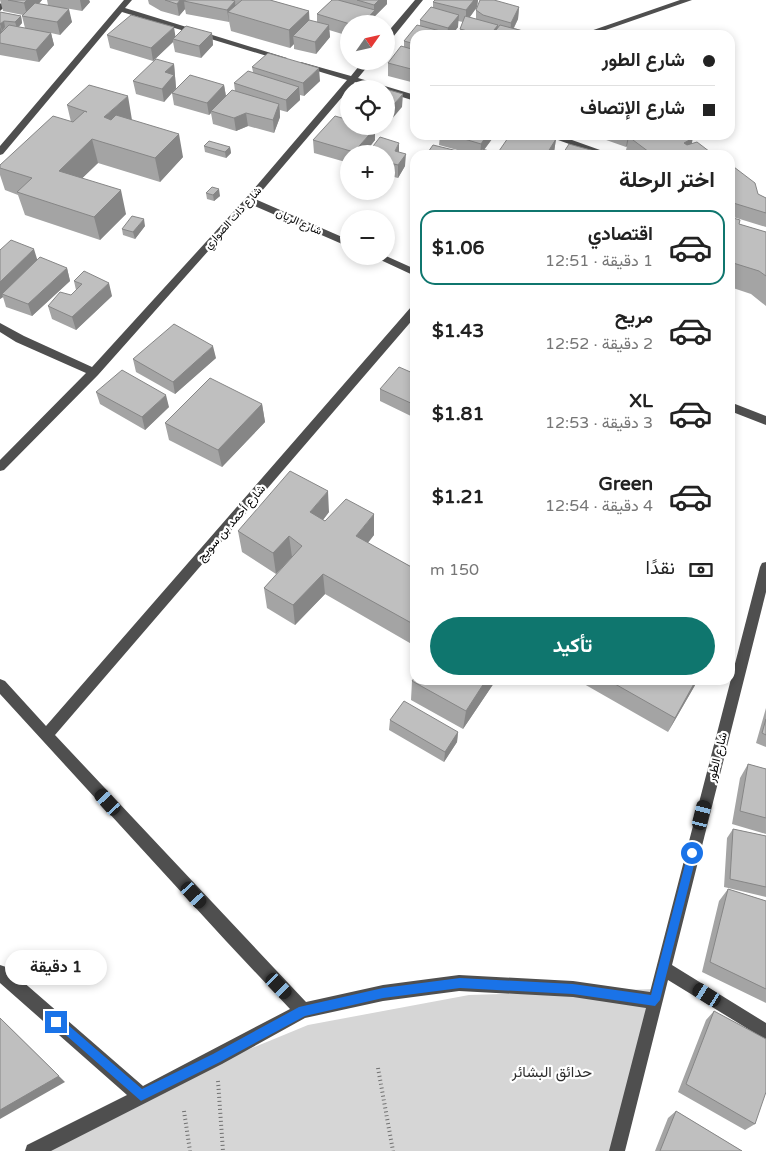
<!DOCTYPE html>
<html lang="ar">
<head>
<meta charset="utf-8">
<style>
	:root { --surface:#fff; --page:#f6f6f6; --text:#222; --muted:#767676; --line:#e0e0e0; --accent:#0f766e }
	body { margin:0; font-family:"Varela Round",Vazirmatn,sans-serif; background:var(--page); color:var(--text); direction:rtl; height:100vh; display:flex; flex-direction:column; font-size:19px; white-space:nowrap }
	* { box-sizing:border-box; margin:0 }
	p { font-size:16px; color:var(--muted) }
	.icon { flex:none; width:28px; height:28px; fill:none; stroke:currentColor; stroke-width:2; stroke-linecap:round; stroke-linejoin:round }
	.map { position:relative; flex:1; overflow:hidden; direction:ltr }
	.panel { position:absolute; left:410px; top:150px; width:325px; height:535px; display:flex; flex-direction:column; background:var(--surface); border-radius:15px; box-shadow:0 2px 8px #0003; direction:rtl }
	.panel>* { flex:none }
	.banner { position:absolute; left:410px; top:30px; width:325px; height:110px; border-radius:15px; box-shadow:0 2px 8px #0003; direction:rtl; display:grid; align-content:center; height:110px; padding:0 20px; background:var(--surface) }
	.needle { width:32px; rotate:56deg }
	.fabs { position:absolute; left:340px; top:15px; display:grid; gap:10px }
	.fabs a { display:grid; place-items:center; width:55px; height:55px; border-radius:50%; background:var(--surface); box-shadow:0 2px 8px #0003; font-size:25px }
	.end { position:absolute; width:22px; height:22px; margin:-11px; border:6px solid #1a73e8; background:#fff; box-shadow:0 0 0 2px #fff }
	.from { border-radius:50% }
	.bubble { position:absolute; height:35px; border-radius:18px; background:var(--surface); box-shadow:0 2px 8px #0003; font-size:16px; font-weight:700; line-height:35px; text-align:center; direction:rtl }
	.car { position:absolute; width:15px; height:30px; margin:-15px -8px; border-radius:6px; box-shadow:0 0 4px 1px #0007; background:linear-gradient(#222 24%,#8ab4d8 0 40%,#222 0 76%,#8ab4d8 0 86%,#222 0) }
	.banner b { display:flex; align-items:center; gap:18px; height:48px; font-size:19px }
	.banner b+b { border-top:1px solid var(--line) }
	.banner i { width:12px; height:12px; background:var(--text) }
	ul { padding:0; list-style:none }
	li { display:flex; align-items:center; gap:15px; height:75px; margin:0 10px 8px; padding:0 10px; border:2px solid transparent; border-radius:15px }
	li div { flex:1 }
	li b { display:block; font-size:19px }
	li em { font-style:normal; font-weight:700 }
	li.selected { border-color:var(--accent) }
	li>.icon { width:45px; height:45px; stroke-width:1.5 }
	h2 { padding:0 20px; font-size:22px; line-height:60px }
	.pay { display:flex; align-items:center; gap:12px; height:55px; padding:0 20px; font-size:19px }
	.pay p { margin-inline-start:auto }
	.button { display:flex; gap:10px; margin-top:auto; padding:10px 20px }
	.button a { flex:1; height:58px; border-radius:30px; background:var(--accent); color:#fff; font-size:20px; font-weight:700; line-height:58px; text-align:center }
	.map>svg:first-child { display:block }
	.green { fill:#d6d6d6 }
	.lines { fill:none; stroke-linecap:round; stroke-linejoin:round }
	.path { stroke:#717171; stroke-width:4; stroke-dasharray:1 3; stroke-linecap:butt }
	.minor { fill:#4f4f4f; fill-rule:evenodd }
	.wall { fill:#a4a4a4 }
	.shaded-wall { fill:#868686 }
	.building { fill:#bfbfbf; stroke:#868686 }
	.route { fill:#1a73e8 }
	.labels { text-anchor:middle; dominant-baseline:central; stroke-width:4.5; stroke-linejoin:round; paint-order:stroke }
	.far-street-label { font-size:11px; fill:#000; stroke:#fff }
	.street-label { font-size:12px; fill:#000; stroke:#fff }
	.near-park-label { font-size:15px; fill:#2d2d2d; stroke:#fff }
</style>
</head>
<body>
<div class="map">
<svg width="766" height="1151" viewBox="0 0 766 1151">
	<rect width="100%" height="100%" fill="#fff"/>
	<path class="green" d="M654 989 616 1151H26L130 1098 308 1025 469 995Z"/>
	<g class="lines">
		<path class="path" d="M378 1068 393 1151
			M218 1081 223 1151
			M184 1111 190 1151"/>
		<path class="minor" d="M4 0H12L0 11V4Z
			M124 0H132L125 8 287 58 280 60 122 12 3 154 0 155V146Z
			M415 0H423L389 42H386V34Z
			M680 0H692L591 35H579Z
			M363 61H372L358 78 415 95V101L386 92V89H376L355 82 255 199 349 240V247L250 204 98 375 4 470 0 471V460L86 373 16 342 0 332V323L24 336 92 367 246 198 347 80 301 66V62L351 76Z
			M544 135H558L614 155H600Z
			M372 256H386L415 269V276Z
			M415 306V317L55 735 306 1002 383 985 459 975 573 981 650 992 760 567 762 563 766 562V592L672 965 766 1023V1040L668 980 625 1151H609L646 1008 573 997 459 991 383 1001 305 1018 222 1064 51 1151H25L27 1145 127 1095 0 983V965L6 967 143 1086 290 1009 226 941 0 694V679L5 681 46 726 411 307Z
			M730 402 766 416V425L730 411Z"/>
	</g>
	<path class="wall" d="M0 0H42L39 4 48 5 47 0H89L90 2 82 11 65 8 72 22 60 35 51 33 54 45 39 62 0 55V12L21 16 22 23 19 27 25 28 22 16 23 15 3 11Z
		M148 0H270L309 11V21L317 22V14L332 0H387V4L375 16V23L374 24H349V36L329 30 330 37 316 54 294 49V44L290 48 231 31 229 21V22L186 14 185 9 179 16 161 11 149 4Z
		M435 0H478L477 7 470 17 476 19V10L519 7 518 19 514 28 527 32V35H459L460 29 463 22 458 21V27L452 35H415V83L388 76V63L404 47V41L420 26V20L433 8V2Z
		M212 33 213 45 201 58 175 52 173 42 153 61 110 48 107 35 175 37Z
		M174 64 176 88 224 85 226 96 235 91 234 83 253 72 252 67 320 81 304 96 300 95V100L287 112 280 110V117L274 133 248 126 236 131 213 124 211 113 209 115 174 105 172 93 164 102 136 94 133 81Z
		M349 100V117L346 116V104Z
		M67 105 132 120 183 157 160 182 98 163 82 178 126 214 100 240 25 215 18 195 5 190 0 175V165L71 122Z
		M440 135H495L484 150 499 153V151L556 139 554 152 553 155H426L472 154 439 145Z
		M592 135H689L692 143 714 155H633L626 150 627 146 626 147Z
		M313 140H375L364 154H349V163L314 153Z
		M204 146 230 147 231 153 226 158 205 152Z
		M399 152 405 166 398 178 386 175V154Z
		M730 164 758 194 766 198V227L730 216Z
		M415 173V187H414V174Z
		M206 193 220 196 214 201 207 199Z
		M730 217 739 224 766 232V306L751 294 730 287Z
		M145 226 135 239 123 235 122 229Z
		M0 250 67 268 70 281 32 316 6 307 3 297 0 299Z
		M74 281 112 296 76 330 52 319 48 306 71 295 76 290Z
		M216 358 175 394 136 372 133 359Z
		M415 374V418L380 401V389Z
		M96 392 169 407 145 430 100 404Z
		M262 404 265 422 222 467 169 440 165 423Z
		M329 512 323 520 374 535 368 543 415 569V646L325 594 295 625 267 608 264 588 292 557 276 574 242 552 238 531Z
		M496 680 463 729 411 700 412 681Z
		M577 680H698L668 732Z
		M766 708V747L756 743Z
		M390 720 458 732 457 742 444 762 389 730Z
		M748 764 766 769V834L732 824 740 778Z
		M733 829 766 836V897L724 887 727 838Z
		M728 889 766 901V1003L702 972 719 901Z
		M714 1011 755 1124 745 1130 678 1092 706 1020Z
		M676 1111 742 1151H655L668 1118Z"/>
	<path class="shaded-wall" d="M27 0H42L27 16 24 3Z
		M80 0H89L90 2 82 11Z
		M180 0H193L184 1 185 9 179 16 177 4Z
		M379 0H387V4L375 16V23L374 24H362L374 11V5Z
		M474 0H478L477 7 466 22V10Z
		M235 1 236 13 228 12 229 21V22L227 10Z
		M519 7 518 19 510 35 511 23Z
		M69 9 72 22 60 35 57 22Z
		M309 11 310 29 293 36 294 44 290 48 289 30Z
		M459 15 458 27 452 35H447L448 28Z
		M21 16 22 23 17 28 15 22Z
		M4 21 5 27 2 31 0 24Z
		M329 25 330 37 316 54 315 42Z
		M498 25 497 35H490Z
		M0 26 4 38 0 42Z
		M174 27 176 40 173 39V42L153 61 151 48Z
		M51 33 54 45 39 62 36 50Z
		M212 33 213 45 201 58 199 46Z
		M174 64 176 88 164 102 162 89 165 72Z
		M319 68 320 81 304 96 303 83Z
		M224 85 226 97 211 111V113L209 115 207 103Z
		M299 87 300 100 287 112 286 100Z
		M403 94 402 107 386 126V113Z
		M128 96 132 120 109 141 104 117Z
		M279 104 280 117 274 133 273 120Z
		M246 113 248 126 236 131 234 118Z
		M375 128V140L364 154H354V152Z
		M179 134 183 157 160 182 155 158Z
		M487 135H495L480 155 481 144Z
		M628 135H657L629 137 627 146 626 147Z
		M693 138 690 151 684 143Z
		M92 139 98 163 66 194 59 171Z
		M556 139 554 152 553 155H546Z
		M399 143V156L395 151Z
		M230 147 231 153 226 158 225 152Z
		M406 154 405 166 398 178V165Z
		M219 189 220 196 214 201 213 195Z
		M121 190 126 214 100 240 94 217Z
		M144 219 145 226 135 239 133 232Z
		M34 249 38 262 2 294 3 297 0 299V282Z
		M67 268 70 281 32 316 28 304Z
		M109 283 112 296 76 330 72 317Z
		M213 346 216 358 175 394 173 382Z
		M166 395 169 407 145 430 142 417Z
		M262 404 265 422 222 467 218 450Z
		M328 491 329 512 312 534 310 512Z
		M374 514V535L356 557V536Z
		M289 536 292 557 276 574 273 553Z
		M323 574 325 594 295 625 293 605Z
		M486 680H496L463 729 466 711Z
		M696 680H698L668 732 675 718Z
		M458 732 457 742 444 762 445 752Z
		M0 1018 65 1082 0 1119Z"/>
	<path class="building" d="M8 0H27L24 3Z
		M165 0H180L177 4Z
		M186 0H231L235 1 227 10 184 1Z
		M242 0H270L309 11 289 30 228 12Z
		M332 0H338L375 10 362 24H350L317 14Z
		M357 0H379L374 5Z
		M435 0H474L466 10 433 2Z
		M480 0H494L519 7 511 23 483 15 476 10Z
		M35 3 69 9 57 22 22 16Z
		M431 7 459 15 448 28 420 20Z
		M0 12 21 16 15 22 4 21 0 24Z
		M131 15 174 27 151 48 107 35Z
		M465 16 498 25 490 35H482L460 29Z
		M309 20 329 25 315 42 293 36Z
		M9 25 51 33 36 50 0 43V34Z
		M417 25 452 34V35H415V44L404 41Z
		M500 25 527 32 524 35H492Z
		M186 26 212 33 199 46 173 39Z
		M401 46 415 50V70L388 63Z
		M268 53 319 68 303 83 252 67Z
		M156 59 174 64 165 72 174 75 162 89 133 81Z
		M248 71 299 87 286 100 234 83Z
		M190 75 224 85 207 103 172 93Z
		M365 83 385 89H359Z
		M89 85 128 96 104 117 111 120 116 115 179 134 155 158 92 139 59 171 121 190 94 217 17 192 32 178 0 168V165L53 116 73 122 85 111 87 112 67 105Z
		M386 89 403 94 386 113Z
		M232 90 279 104 273 120 246 113 234 118 211 111Z
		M335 116 349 120V126H370L375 128 354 152 313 140Z
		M451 135H487L481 144Z
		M510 135H540L556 139 546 155H514L499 151Z
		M634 135H689L693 138 684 143 687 145 697 142 714 155H670L666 153 653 155 629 137Z
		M380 137 399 143 395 151 406 154 398 165 386 162V154H367Z
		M209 141 230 147 225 152 204 146Z
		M569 144 609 155H562Z
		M433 145 474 155H426Z
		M482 149 500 154 499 155H478Z
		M730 164 755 183 758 194 766 198V213L730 202Z
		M212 187 219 189 213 195 206 193Z
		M132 216 144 219 133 232 122 229Z
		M730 217 740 220 739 224 766 232V276L759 271 730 262Z
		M11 240 34 249 0 282V250Z
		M40 257 67 268 28 304 2 294Z
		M84 271 109 283 72 317 48 306 60 292 71 295 82 284 74 281Z
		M174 324 213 346 173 382 133 359Z
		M399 367 415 374V405L380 389Z
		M122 370 166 395 142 417 96 392Z
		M210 378 262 404 218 450 165 423Z
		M290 471 328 491 310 512 325 521 346 499 374 514 356 536 415 569V625L323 574 293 605 264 588 302 546 289 536 273 553 238 531Z
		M415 677V680H486L466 711 412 681Z
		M608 680H696L675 718Z
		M404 701 458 732 445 752 390 720Z
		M766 719V735L762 733Z
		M748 764 766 769V818L740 811Z
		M733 829 766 836V887L730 879Z
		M728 889 766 901V989L710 962Z
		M714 1011 766 1039V1092L755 1124 686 1084Z
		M0 1018 59 1076 0 1110Z
		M676 1111 742 1151H660Z"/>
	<path class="route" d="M692 849 697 853 660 1000 655 1006 573 994 460 988 383 998 305 1016 220 1062 141 1101 51 1022 56 1017 60 1018 142 1089 213 1054 299 1007 383 988 460 978 573 984 651 995 688 853Z"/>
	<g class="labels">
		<g class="far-street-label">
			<text transform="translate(233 218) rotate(-48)">شارع ذات الصواري</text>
			<text transform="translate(299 222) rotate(24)">شارع الريان</text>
		</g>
		<g class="street-label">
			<text transform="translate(231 523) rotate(-49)">شارع أحمد بن سويج</text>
			<text transform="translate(717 757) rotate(-76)">شارع الطور</text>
		</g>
		<g class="near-park-label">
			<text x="552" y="1072">حدائق البشائر</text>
		</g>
	</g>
</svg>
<div class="fabs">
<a><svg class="needle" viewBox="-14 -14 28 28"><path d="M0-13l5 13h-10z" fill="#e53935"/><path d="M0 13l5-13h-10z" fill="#767676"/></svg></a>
<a><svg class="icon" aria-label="locate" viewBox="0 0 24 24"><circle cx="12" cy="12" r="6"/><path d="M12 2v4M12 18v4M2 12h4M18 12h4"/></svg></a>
<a>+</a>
<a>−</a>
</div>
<i class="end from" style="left:692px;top:853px"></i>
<i class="end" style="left:56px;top:1022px"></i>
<div class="bubble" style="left:5px;top:950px;width:102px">1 دقيقة</div>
<i class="car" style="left:108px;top:802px;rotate:318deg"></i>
<i class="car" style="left:702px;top:815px;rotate:14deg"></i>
<i class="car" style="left:194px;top:895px;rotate:138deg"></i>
<i class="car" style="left:279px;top:986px;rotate:136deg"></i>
<i class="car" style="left:707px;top:995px;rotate:302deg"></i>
<div class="banner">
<b><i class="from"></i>شارع الطور</b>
<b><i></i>شارع الإتصاف</b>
</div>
<section class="panel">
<h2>اختر الرحلة</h2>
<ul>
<li class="selected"><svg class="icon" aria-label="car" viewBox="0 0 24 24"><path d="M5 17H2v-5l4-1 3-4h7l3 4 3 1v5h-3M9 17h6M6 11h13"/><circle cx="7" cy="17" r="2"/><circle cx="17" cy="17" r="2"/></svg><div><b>اقتصادي</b><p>1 دقيقة · 12:51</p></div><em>$1.06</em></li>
<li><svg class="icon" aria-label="car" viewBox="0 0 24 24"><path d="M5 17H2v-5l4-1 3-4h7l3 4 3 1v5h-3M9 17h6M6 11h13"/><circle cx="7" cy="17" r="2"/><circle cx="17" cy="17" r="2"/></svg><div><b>مريح</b><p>2 دقيقة · 12:52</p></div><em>$1.43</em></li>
<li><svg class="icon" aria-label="car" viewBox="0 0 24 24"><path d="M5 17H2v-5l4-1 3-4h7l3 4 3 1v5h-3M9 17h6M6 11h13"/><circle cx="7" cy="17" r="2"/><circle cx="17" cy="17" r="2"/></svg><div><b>XL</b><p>3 دقيقة · 12:53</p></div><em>$1.81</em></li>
<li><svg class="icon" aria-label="car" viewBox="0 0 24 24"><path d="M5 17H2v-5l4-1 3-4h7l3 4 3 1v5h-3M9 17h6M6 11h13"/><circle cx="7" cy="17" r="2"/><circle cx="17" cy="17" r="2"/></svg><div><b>Green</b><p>4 دقيقة · 12:54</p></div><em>$1.21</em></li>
</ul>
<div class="pay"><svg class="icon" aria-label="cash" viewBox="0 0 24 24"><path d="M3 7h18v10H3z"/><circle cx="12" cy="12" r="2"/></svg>نقدًا<p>150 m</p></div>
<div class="button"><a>تأكيد</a></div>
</section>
</div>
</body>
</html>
